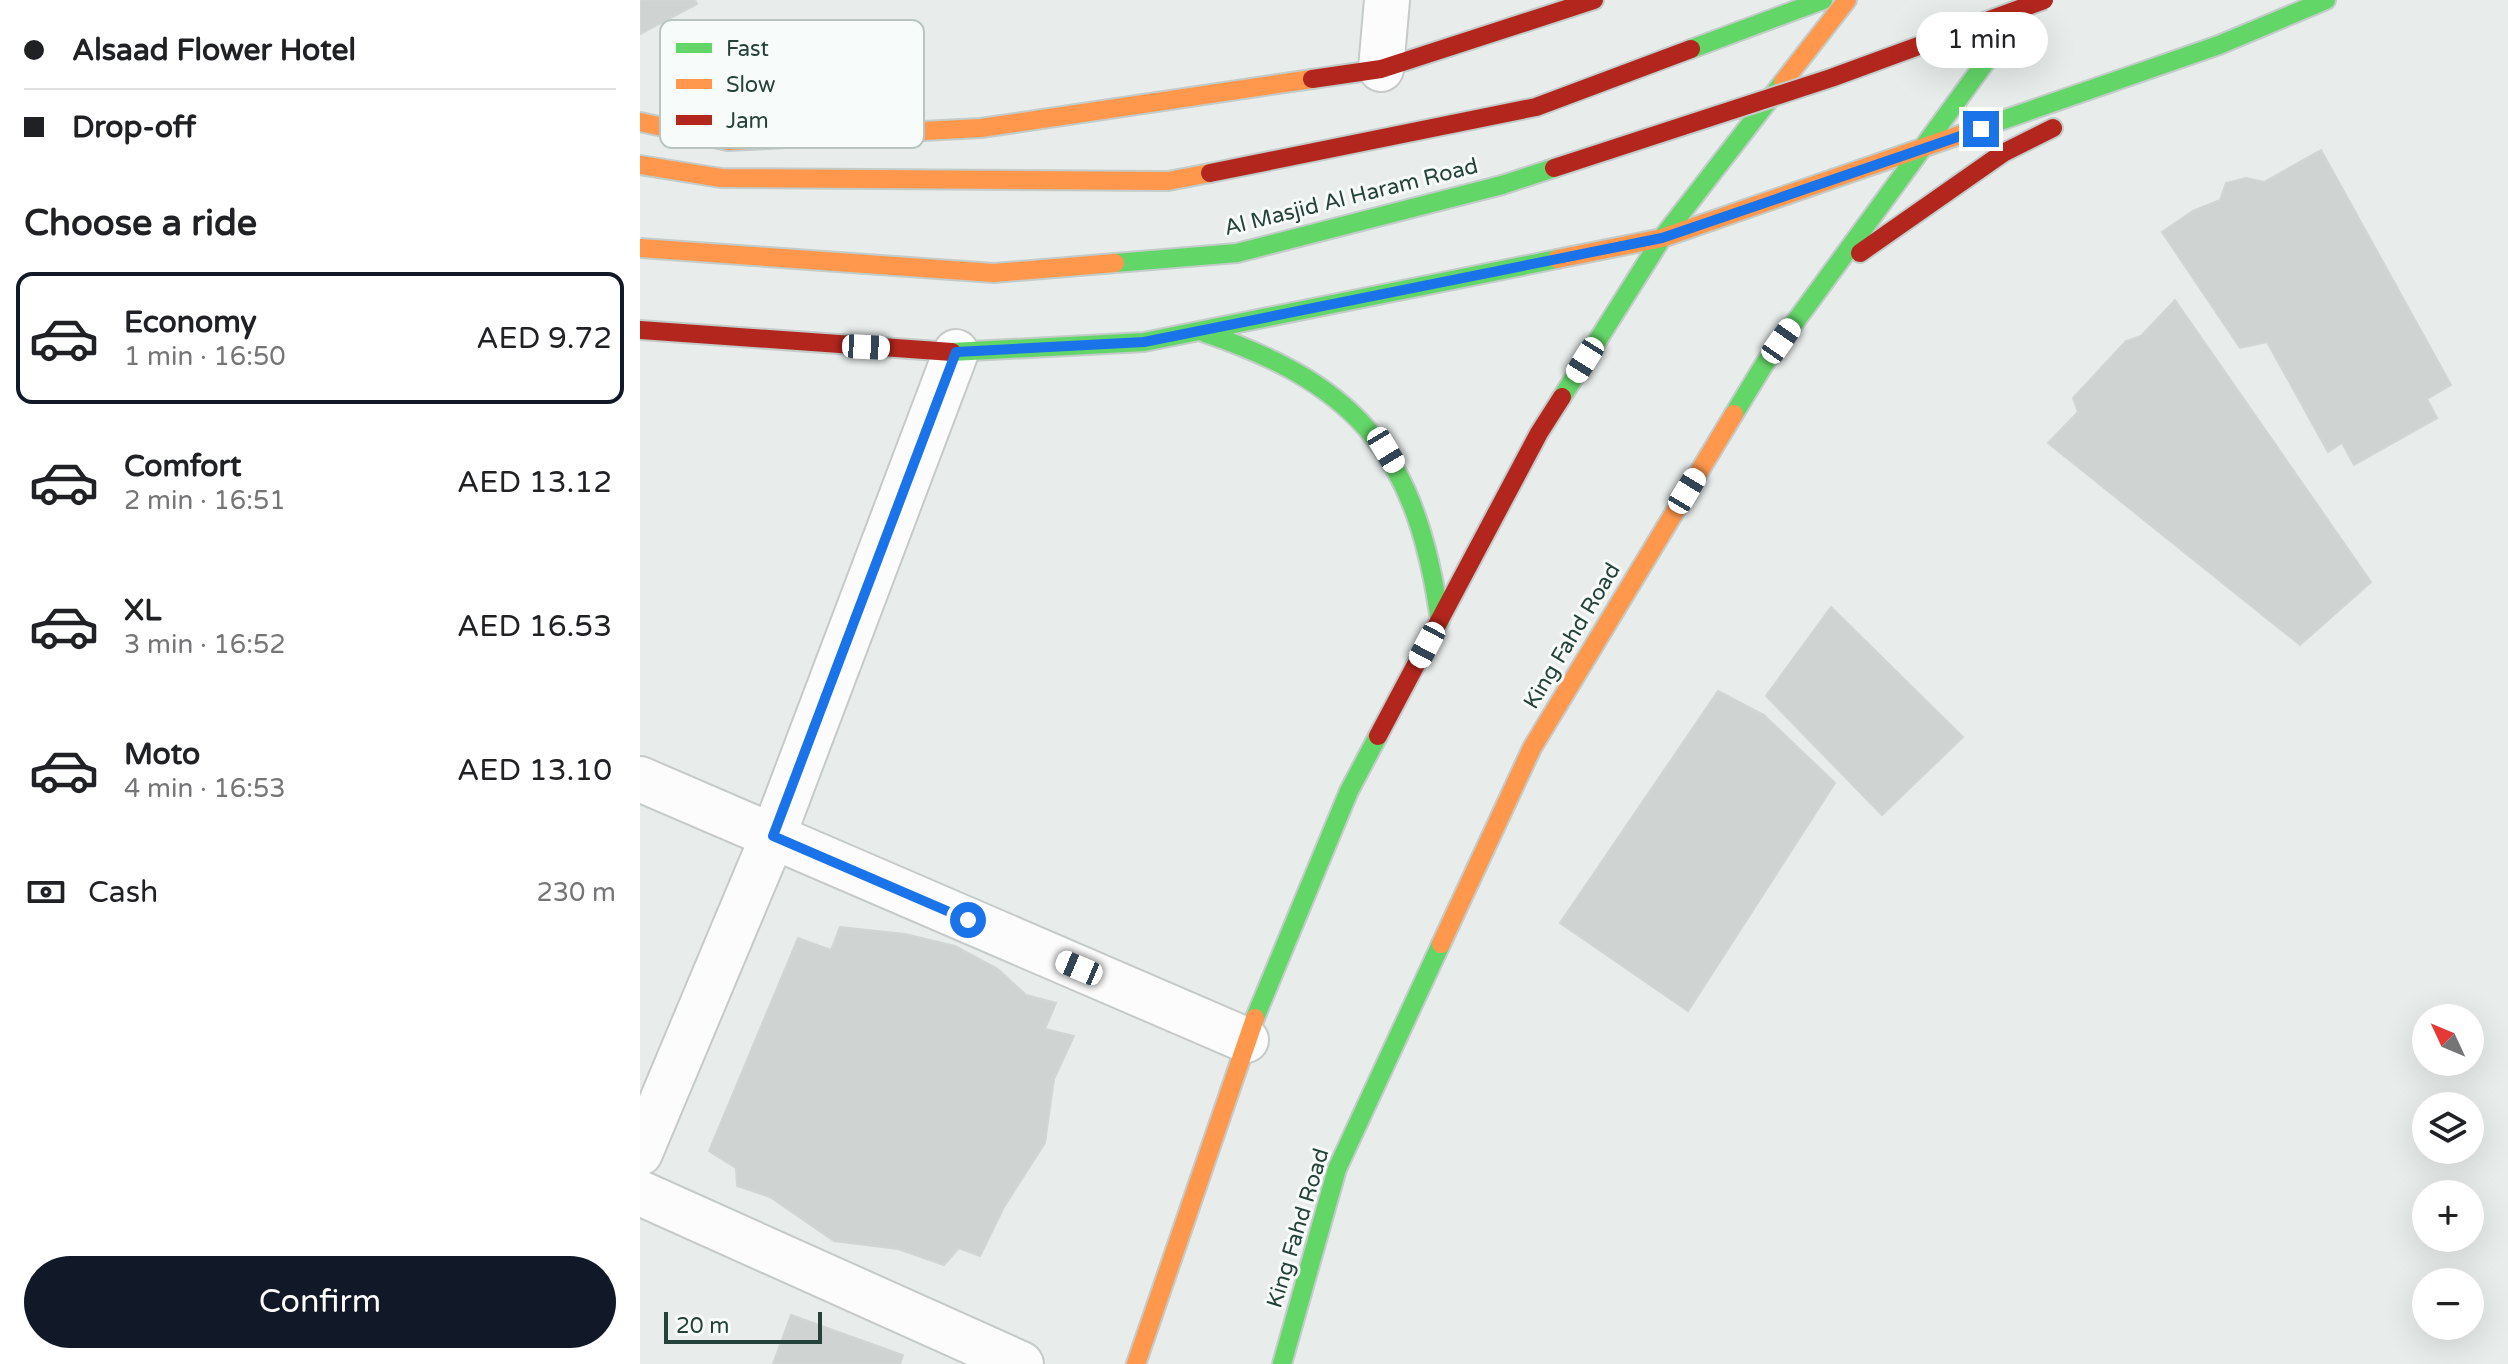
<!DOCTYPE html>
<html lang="en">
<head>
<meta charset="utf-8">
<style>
	:root { --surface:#fff; --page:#f2f2f2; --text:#202124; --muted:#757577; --line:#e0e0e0; --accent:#111827 }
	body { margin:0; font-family:"Varela Round",sans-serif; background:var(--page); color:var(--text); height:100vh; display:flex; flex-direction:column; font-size:30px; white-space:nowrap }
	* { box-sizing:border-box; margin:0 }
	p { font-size:26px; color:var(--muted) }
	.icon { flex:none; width:44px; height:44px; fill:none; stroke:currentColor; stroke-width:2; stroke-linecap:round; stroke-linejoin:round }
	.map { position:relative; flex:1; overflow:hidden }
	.drawer { display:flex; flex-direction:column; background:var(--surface); width:640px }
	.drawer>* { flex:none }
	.guide { display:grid; align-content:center; height:176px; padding:0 24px; background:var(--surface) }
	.needle { width:52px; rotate:314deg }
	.fabs { position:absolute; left:1772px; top:1004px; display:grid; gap:16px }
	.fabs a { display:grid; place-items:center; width:72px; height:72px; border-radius:50%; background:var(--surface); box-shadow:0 8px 32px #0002; font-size:40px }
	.scale { position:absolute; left:24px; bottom:20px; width:158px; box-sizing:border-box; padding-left:8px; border:4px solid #24423a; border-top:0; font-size:22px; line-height:28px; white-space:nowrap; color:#24423a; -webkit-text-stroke:6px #f7fbf9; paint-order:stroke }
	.end { position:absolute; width:36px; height:36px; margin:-18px; border:10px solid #1a73e8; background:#fff; box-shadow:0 0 0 4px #fff }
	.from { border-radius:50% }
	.bubble { position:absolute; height:56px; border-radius:28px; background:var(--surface); box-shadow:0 8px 32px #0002; font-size:26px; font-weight:600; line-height:56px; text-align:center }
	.car { position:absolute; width:24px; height:48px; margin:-24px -12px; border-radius:10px; box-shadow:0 0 6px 2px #0007; background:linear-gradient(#fff 24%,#345 0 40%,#fff 0 76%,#345 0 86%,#fff 0) }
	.guide b { display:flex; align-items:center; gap:28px; height:76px; font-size:30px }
	.guide b+b { border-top:2px solid var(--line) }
	.guide i { width:20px; height:20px; background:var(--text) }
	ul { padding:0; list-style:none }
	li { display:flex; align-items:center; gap:24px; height:132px; margin:0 16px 12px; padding:0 8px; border:4px solid transparent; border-radius:16px }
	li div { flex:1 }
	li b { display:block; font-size:30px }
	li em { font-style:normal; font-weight:600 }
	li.on { border-color:var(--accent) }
	li>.icon { width:72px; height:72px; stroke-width:1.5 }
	h2 { padding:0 24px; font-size:36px; line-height:96px }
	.pay { display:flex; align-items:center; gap:20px; height:88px; padding:0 24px; font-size:30px }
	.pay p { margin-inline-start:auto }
	.button { display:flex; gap:16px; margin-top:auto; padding:16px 24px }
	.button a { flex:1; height:92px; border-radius:48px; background:var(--accent); color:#fff; font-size:32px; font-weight:600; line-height:92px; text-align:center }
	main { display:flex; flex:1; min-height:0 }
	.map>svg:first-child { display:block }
	.building { fill:#cfd4d2; stroke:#d1d6d4; stroke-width:2 }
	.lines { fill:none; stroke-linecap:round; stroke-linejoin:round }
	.street-casing { stroke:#c5cac8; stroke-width:48 }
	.fast-casing { stroke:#c3ccc9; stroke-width:22 }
	.slow-casing { stroke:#c3ccc9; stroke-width:22 }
	.jam-casing { stroke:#c3ccc9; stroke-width:22 }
	.street { stroke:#fcfcfc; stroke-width:44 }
	.fast { stroke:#63d668; stroke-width:18 }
	.slow { stroke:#ff974d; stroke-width:18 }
	.jam { stroke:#b3261e; stroke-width:18 }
	.fast-bridge-casing { stroke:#c3ccc9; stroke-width:22; stroke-linecap:butt }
	.slow-bridge-casing { stroke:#c3ccc9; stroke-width:22; stroke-linecap:butt }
	.jam-bridge-casing { stroke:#c3ccc9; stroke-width:22; stroke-linecap:butt }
	.fast-bridge { stroke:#63d668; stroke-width:18 }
	.slow-bridge { stroke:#ff974d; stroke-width:18 }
	.jam-bridge { stroke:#b3261e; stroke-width:18 }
	.route { stroke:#1a73e8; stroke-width:10 }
	.labels { text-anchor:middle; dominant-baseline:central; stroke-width:6; stroke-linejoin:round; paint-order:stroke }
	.street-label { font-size:22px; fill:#24423a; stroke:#f7fbf9 }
	.key { fill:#f7fbf9; stroke:#b8c4c0; stroke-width:2 }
	.key-label { font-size:22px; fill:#24423a }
</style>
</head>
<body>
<main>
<section class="drawer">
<div class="guide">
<b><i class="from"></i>Alsaad Flower Hotel</b>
<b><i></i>Drop-off</b>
</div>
<h2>Choose a ride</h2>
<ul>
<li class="on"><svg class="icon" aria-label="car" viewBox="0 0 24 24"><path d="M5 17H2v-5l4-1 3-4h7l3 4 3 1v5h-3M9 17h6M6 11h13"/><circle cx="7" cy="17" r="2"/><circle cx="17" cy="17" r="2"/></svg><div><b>Economy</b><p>1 min · 16:50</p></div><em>AED 9.72</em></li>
<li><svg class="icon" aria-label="car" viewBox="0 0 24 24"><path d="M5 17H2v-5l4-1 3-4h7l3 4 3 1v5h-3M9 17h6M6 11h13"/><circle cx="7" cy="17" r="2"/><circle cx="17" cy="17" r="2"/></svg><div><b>Comfort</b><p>2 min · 16:51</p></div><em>AED 13.12</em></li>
<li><svg class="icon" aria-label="car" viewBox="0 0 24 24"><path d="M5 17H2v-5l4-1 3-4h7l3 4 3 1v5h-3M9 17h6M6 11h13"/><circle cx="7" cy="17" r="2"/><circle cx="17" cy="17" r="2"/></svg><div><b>XL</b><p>3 min · 16:52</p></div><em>AED 16.53</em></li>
<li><svg class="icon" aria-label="car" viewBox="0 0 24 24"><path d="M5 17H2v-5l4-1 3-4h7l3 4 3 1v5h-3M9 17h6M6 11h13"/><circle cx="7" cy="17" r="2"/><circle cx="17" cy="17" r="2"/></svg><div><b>Moto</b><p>4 min · 16:53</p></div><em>AED 13.10</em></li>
</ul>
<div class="pay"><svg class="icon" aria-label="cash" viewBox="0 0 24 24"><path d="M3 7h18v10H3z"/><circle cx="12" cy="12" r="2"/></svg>Cash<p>230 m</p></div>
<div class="button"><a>Confirm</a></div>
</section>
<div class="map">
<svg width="1868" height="1364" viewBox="0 0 1868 1364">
	<rect width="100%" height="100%" fill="#e8edeb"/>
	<path class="building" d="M0 0H55L57 4 0 34Z
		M1681 150 1811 385 1787 399 1797 418 1714 465 1702 443 1688 452 1627 342 1600 348 1522 232 1553 211 1580 200 1586 183 1606 178 1624 182Z
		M1535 300 1731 582 1660 645 1408 443 1438 412 1433 398 1486 341 1501 336Z
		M1191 607 1323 737 1242 815 1126 696Z
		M1078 691 1124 715 1195 783 1048 1011 920 923Z
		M200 927 265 934 315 946 358 969 386 995 416 1003 405 1029 434 1036 414 1079 405 1143 364 1207 340 1256 319 1248 304 1265 258 1249 194 1241 130 1197 97 1186 96 1168 69 1151 158 938 191 950Z
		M151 1315 263 1355 260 1364H133Z"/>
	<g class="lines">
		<g class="street-casing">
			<path id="street" d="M741 69 747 0
				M0 779 606 1040
				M0 1153 133 836 316 352
				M0 1193 381 1364"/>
		</g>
		<g class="fast-casing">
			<path id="fast" d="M1051 49 1183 0
				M1331 131 1579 45 1686 0
				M565 333C722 386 777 458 800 621
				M312 352 504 342 917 259
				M922 397 1022 238 1143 82
				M1094 414 1125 363 1391 0
				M615 1018 709 791 738 736
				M642 1364 697 1169 801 944"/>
		</g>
		<g class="slow-casing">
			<path id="slow" d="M1143 82 1207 0
				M0 122 88 141 341 128 672 79
				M0 165 81 178 528 181 570 173
				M917 259 1022 238 1331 131
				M801 944 892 748 1094 414
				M496 1364 615 1018"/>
		</g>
		<g class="jam-casing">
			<path id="jam" d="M672 79 741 69 954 0
				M570 173 896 107 1051 49
				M1220 253 1363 153 1413 128
				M0 330 312 352
				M738 736 899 433 922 397"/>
		</g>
		<use href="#street" class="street"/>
		<use href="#fast" class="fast"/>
		<use href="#slow" class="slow"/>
		<use href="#jam" class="jam"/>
		<g class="fast-bridge-casing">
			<path id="fast-bridge" d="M475 263 597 253 862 185 914 168"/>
		</g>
		<g class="slow-bridge-casing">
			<path id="slow-bridge" d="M0 248 354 273 475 263"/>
		</g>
		<g class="jam-bridge-casing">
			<path id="jam-bridge" d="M914 168 1191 78 1404 0"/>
		</g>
		<use href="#fast-bridge" class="fast-bridge"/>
		<use href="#slow-bridge" class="slow-bridge"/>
		<use href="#jam-bridge" class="jam-bridge"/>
	</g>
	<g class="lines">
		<path class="route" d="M328 920 133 836 316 352 504 342 1022 238 1341 129"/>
	</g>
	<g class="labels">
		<g class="street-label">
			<text transform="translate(711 197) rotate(-14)">Al Masjid Al Haram Road</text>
			<text transform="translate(932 636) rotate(-59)">King Fahd Road</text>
			<text transform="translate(658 1228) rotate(-73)">King Fahd Road</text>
		</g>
	</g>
	<rect x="20" y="20" width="264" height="128" rx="12" class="key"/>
	<rect x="36" y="43" width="36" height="10" fill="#63d668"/>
	<rect x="36" y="79" width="36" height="10" fill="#ff974d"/>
	<rect x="36" y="115" width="36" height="10" fill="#b3261e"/>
	<g class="key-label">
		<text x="86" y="56">Fast</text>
		<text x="86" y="92">Slow</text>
		<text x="86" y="128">Jam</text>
	</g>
</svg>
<div class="fabs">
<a><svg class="needle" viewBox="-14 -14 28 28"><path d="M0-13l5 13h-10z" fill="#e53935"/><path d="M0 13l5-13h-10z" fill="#757577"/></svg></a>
<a><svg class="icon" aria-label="layers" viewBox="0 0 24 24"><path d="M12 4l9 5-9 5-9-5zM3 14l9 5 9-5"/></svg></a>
<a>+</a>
<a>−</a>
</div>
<div class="scale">20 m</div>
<i class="end from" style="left:328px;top:920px"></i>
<i class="end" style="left:1341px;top:129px"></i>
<div class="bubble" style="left:1276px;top:12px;width:132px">1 min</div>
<i class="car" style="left:1141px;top:341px;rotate:35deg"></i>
<i class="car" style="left:226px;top:347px;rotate:93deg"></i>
<i class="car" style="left:945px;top:360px;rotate:212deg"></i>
<i class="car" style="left:746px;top:450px;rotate:149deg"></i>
<i class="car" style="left:1047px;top:491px;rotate:31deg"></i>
<i class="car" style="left:787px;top:645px;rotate:208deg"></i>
<i class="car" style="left:439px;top:968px;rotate:293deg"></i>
</div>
</main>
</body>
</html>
